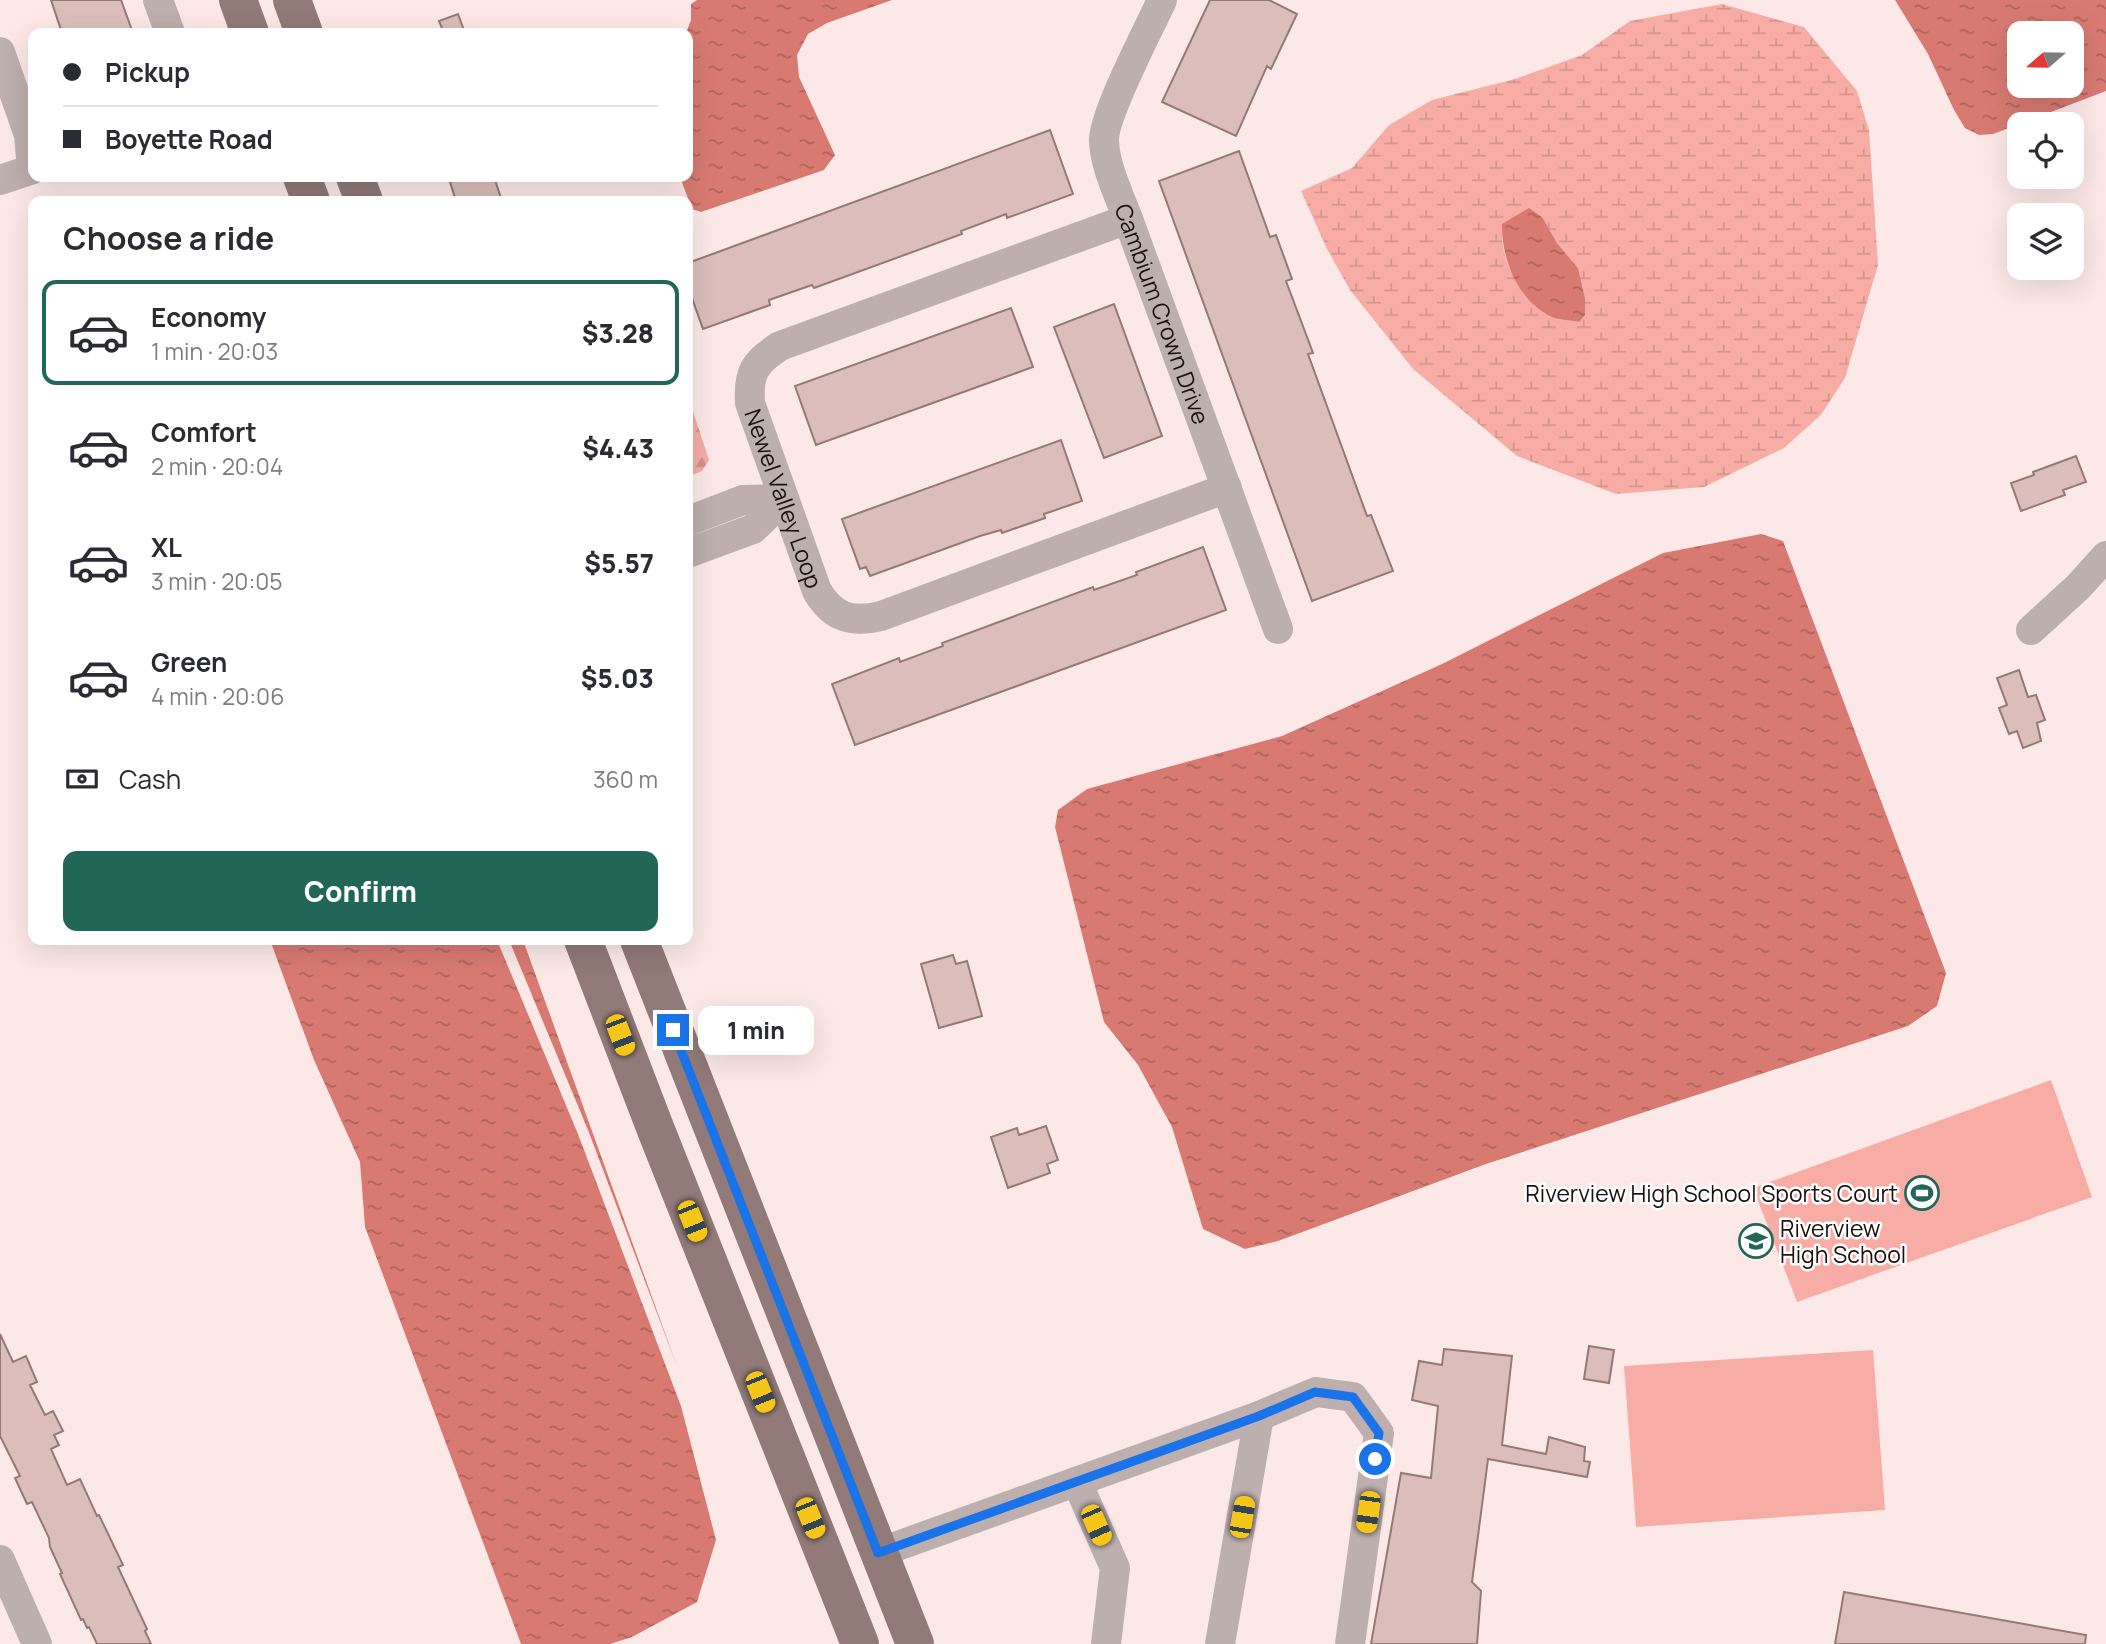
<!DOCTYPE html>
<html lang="en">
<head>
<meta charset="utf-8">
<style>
	:root { --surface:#fff; --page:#f2f2f3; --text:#2b2b33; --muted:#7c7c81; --line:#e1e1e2; --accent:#226658 }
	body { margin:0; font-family:Manrope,sans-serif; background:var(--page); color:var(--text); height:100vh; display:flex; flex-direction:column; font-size:26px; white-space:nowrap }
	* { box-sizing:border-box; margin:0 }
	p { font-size:23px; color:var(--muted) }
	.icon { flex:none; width:38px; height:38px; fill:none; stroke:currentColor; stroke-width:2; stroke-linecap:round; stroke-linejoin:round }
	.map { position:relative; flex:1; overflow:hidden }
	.drawer { position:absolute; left:28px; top:196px; width:665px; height:749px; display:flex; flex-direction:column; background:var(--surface); border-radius:14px; box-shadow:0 7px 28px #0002 }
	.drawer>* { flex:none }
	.banner { position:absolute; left:28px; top:28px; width:665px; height:154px; border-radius:14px; box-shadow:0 7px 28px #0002; display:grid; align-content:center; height:154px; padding:0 35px; background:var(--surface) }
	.needle { width:46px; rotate:250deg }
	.tools { position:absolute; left:2007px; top:21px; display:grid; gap:14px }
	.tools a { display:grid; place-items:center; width:77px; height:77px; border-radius:14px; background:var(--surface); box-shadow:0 7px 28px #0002; font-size:35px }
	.end { position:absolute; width:32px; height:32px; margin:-16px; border:9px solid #1a73e8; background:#fff; box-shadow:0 0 0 4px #fff }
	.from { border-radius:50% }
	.bubble { position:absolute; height:49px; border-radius:14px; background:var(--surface); box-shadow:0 7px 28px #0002; font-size:23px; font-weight:800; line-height:49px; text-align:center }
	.car { position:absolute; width:21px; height:42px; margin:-21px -10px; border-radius:9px; box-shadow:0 0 5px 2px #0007; background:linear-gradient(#f5c518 24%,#345 0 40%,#f5c518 0 76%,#345 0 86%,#f5c518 0) }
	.banner b { display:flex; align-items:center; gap:24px; height:66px; font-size:26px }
	.banner b+b { border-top:2px solid var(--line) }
	.banner i { width:18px; height:18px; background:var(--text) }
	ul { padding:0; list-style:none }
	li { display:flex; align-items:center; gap:21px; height:105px; margin:0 14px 10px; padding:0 21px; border:4px solid transparent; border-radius:14px }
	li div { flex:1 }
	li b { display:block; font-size:26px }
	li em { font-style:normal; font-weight:800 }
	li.selected { border-color:var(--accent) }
	li>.icon { width:63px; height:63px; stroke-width:1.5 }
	h2 { padding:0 35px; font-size:32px; line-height:84px }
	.pay { display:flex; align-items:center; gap:18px; height:77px; padding:0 35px; font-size:26px }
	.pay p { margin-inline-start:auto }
	.button { display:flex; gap:14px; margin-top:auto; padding:14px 35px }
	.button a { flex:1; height:80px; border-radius:14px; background:var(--accent); color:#fff; font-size:28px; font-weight:800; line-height:80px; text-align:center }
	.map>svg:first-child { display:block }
	.grass { fill:#f7ada5 }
	.forest { fill:url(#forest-firs) }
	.wetland { fill:url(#wetland-marsh); fill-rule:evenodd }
	.water { fill:url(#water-ripples); fill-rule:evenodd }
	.building { fill:#dbbeba; stroke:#947975; stroke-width:2 }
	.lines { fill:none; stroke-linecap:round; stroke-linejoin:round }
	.minor { stroke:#bcafad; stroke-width:30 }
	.major { stroke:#917a77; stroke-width:38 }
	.route { stroke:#1a73e8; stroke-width:9 }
	.labels { text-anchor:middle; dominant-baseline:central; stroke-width:5; stroke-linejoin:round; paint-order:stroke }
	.street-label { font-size:23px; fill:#1a100f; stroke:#fff }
	.poi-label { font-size:23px; fill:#1a100f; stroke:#fff; text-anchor:end }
</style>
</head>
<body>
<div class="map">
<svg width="2106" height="1644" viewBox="0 0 2106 1644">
	<defs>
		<pattern id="forest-firs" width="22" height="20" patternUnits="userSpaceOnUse" patternTransform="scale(1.75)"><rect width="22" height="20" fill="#f7ada5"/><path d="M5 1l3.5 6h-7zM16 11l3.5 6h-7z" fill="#d3948d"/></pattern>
		<pattern id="wetland-marsh" width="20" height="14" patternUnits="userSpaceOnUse" patternTransform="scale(1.75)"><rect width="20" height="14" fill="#f7ada5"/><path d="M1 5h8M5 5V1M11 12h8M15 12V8" fill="none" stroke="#d3948d"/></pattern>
		<pattern id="water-ripples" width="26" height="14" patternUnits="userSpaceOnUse" patternTransform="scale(1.75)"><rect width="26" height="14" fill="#d87a72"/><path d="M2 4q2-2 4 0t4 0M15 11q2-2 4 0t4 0" fill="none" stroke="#ae635c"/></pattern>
	</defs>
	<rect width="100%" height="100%" fill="#fce9e7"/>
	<path class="grass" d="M2051 1080 2092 1197 1797 1302 1753 1188Z
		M1873 1350 1885 1510 1636 1527 1624 1366Z"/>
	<path class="forest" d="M688 396 709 460 702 471 688 477Z"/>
	<path class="wetland" d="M1722 4 1804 27 1857 91 1869 130 1878 265 1845 378 1821 415 1784 448 1704 487 1616 494 1517 456 1413 369 1350 290 1327 249 1301 191 1352 168 1389 125 1432 100 1515 79 1582 55 1630 21ZM1543 218 1557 243 1578 268 1552 317C1520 292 1500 267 1502 224Z"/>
	<path class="water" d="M697 0H892L827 23 808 34 797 55 799 77 835 155 824 170 701 212 692 209 680 177H688L686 33 691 20V4Z
		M1895 0H2106V91L1993 134 1979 135 1965 128 1954 110 1928 54ZM2020 33H2072V86H2020Z
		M1529 208 1543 218 1557 243 1578 268 1585 299V315L1579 322C1571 320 1559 320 1552 317 1518 301 1501 259 1502 224Z
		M1761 534 1783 541 1946 973 1937 1006 1908 1026 1486 1164 1278 1241 1245 1249 1203 1229 1172 1127 1138 1065 1104 1022 1055 827 1058 810 1087 789 1282 736 1442 664 1663 553Z
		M270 940H497L578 1134 681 1406 716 1540 697 1602 632 1637 610 1644H521L365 1227 360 1162 314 1060Z
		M509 940H523L678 1369 588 1130Z"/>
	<path class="building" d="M51 0H121L133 33H62Z
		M1210 0H1269L1297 14 1271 69 1267 66 1236 136 1162 102Z
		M458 14 465 33H444L439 21Z
		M1050 130 1073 194 1007 218 1006 214 961 231 962 234 814 288 812 285 769 300 770 305 703 329 688 287V263Z
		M1239 151 1270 237 1276 235 1292 279 1286 281 1313 353 1308 354 1367 516 1371 515 1393 571 1312 601 1159 181Z
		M464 177H494L502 201H456L450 182Z
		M1114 304 1162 436 1104 458 1054 327Z
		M1011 308 1033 367 816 445 795 386Z
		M1061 440 1082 501 1044 514 1045 518 1002 533 1001 530 980 536 870 576 866 567 860 569 842 519Z
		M2076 456 2086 482 2063 490 2065 495 2021 511 2011 483 2034 475 2033 472Z
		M1203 547 1226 610 855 745 832 684 899 658 900 662 943 646 942 643 1093 587 1094 590 1137 575 1136 572Z
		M2019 670 2028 697 2036 695 2045 720 2037 723 2041 741 2023 748 2017 731 2009 734 1999 708 2007 705 1997 678Z
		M953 955 956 964 967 961 982 1016 939 1028 921 964Z
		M1046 1126 1058 1160 1047 1164 1050 1173 1008 1188 991 1137 1017 1128 1019 1135Z
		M0 1334 13 1362 26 1356 37 1382 30 1385 45 1415 53 1411 63 1431 54 1435 59 1445 51 1449 67 1485 80 1479 97 1516 99 1515 123 1565 118 1567 147 1629 145 1631 151 1644H97L89 1627 87 1628 83 1619 81 1620 60 1574 62 1573 50 1547 49 1538 32 1502 27 1504 15 1478 20 1476 0 1436Z
		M1589 1346 1614 1350 1609 1383 1584 1379Z
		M1444 1349 1512 1356 1502 1445 1546 1454 1549 1437 1585 1447 1584 1461 1590 1462 1587 1477 1488 1459 1472 1582 1481 1591 1477 1644H1371L1401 1473 1431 1478 1438 1406 1412 1400 1419 1361 1442 1365Z
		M1844 1592 2086 1635 2085 1644H1835Z"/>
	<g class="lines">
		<g class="minor">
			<path d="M158 0 170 33"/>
			<path id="s1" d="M1162 0C1149 29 1103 115 1104 141 1105 167 1119 195 1128 219L1278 629"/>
			<path d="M0 52 29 135 32 169"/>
			<path d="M0 180 33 169"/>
			<path id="s2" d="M1128 219 780 346C755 362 748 372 750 403L817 591C833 618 852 623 881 616L1227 488"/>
			<path d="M688 521 743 500 784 499"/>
			<path d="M688 553 753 529 784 499"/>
			<path d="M2031 630 2078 587 2106 556"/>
			<path d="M1259 1416 1316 1392 1353 1397 1379 1433 1350 1644"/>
			<path d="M1077 1482 1115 1568 1106 1644"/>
			<path d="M878 1553 1259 1416 1220 1644"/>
			<path d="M0 1560 37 1644"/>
		</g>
		<path class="major" d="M238 0 250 33
			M292 0 304 33
			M302 177 311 201
			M355 177 364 201
			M583 940 656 1130 860 1644
			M639 940 915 1644"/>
	</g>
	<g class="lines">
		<path class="route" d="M673 1030 878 1553 1259 1416 1315 1392 1353 1397 1379 1433 1375 1459"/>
	</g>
	<defs>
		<g id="stadium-ring" transform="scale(1.75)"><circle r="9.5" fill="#fff" stroke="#226658" stroke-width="1.5"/><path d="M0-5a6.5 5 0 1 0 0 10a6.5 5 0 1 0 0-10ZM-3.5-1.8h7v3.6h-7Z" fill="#226658"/></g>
		<g id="school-ring" transform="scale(1.75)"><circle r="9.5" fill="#fff" stroke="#226658" stroke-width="1.5"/><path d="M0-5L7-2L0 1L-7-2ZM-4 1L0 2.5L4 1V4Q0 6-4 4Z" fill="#226658"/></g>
	</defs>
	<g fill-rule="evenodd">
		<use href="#stadium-ring" x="1922" y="1193"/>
		<use href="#school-ring" x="1756" y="1241"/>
	</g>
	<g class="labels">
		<g class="street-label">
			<text stroke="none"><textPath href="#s1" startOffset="336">Cambium Crown Drive</textPath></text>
			<text stroke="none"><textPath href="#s2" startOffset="541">Newel Valley Loop</textPath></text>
		</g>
		<g class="poi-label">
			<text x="1898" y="1193">Riverview High School Sports Court</text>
			<text x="1780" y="1228" text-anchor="start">Riverview<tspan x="1780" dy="26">High School</tspan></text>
		</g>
	</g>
</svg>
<div class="tools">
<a><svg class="needle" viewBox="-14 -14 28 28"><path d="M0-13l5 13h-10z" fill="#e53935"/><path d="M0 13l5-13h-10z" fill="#7c7c81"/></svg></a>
<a><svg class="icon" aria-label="locate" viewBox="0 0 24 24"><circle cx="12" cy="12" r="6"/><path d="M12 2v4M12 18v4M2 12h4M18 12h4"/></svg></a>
<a><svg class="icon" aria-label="layers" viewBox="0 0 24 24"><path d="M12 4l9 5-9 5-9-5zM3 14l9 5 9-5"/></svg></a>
</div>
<i class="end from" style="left:1375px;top:1459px"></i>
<i class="end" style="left:673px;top:1030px"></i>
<div class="bubble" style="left:698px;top:1006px;width:116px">1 min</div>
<i class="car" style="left:620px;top:1035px;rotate:159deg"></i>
<i class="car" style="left:692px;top:1221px;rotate:158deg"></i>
<i class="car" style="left:760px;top:1392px;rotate:158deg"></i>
<i class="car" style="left:1368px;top:1512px;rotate:188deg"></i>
<i class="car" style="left:1242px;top:1517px;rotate:10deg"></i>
<i class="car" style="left:810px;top:1518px;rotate:158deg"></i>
<i class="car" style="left:1096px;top:1525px;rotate:156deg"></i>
<div class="banner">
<b><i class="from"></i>Pickup</b>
<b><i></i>Boyette Road</b>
</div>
<section class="drawer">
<h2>Choose a ride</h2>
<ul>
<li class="selected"><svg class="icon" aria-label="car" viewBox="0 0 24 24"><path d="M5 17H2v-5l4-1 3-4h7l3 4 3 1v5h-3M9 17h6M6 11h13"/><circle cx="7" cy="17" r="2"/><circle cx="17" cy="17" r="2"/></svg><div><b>Economy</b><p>1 min · 20:03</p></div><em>$3.28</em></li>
<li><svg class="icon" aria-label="car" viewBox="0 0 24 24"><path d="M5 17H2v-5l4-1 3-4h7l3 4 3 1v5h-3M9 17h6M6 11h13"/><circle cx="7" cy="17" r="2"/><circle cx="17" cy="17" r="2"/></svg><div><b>Comfort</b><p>2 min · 20:04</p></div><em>$4.43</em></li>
<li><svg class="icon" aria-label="car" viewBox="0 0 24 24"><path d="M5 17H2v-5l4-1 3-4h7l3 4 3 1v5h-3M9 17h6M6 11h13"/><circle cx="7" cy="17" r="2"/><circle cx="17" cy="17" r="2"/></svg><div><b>XL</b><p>3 min · 20:05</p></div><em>$5.57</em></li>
<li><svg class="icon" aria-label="car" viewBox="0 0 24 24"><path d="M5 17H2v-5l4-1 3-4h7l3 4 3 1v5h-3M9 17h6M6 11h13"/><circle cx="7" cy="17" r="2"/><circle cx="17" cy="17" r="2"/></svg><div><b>Green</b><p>4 min · 20:06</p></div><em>$5.03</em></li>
</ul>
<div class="pay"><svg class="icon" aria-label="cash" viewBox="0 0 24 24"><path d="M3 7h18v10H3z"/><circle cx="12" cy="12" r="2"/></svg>Cash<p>360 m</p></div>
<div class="button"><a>Confirm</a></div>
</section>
</div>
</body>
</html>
